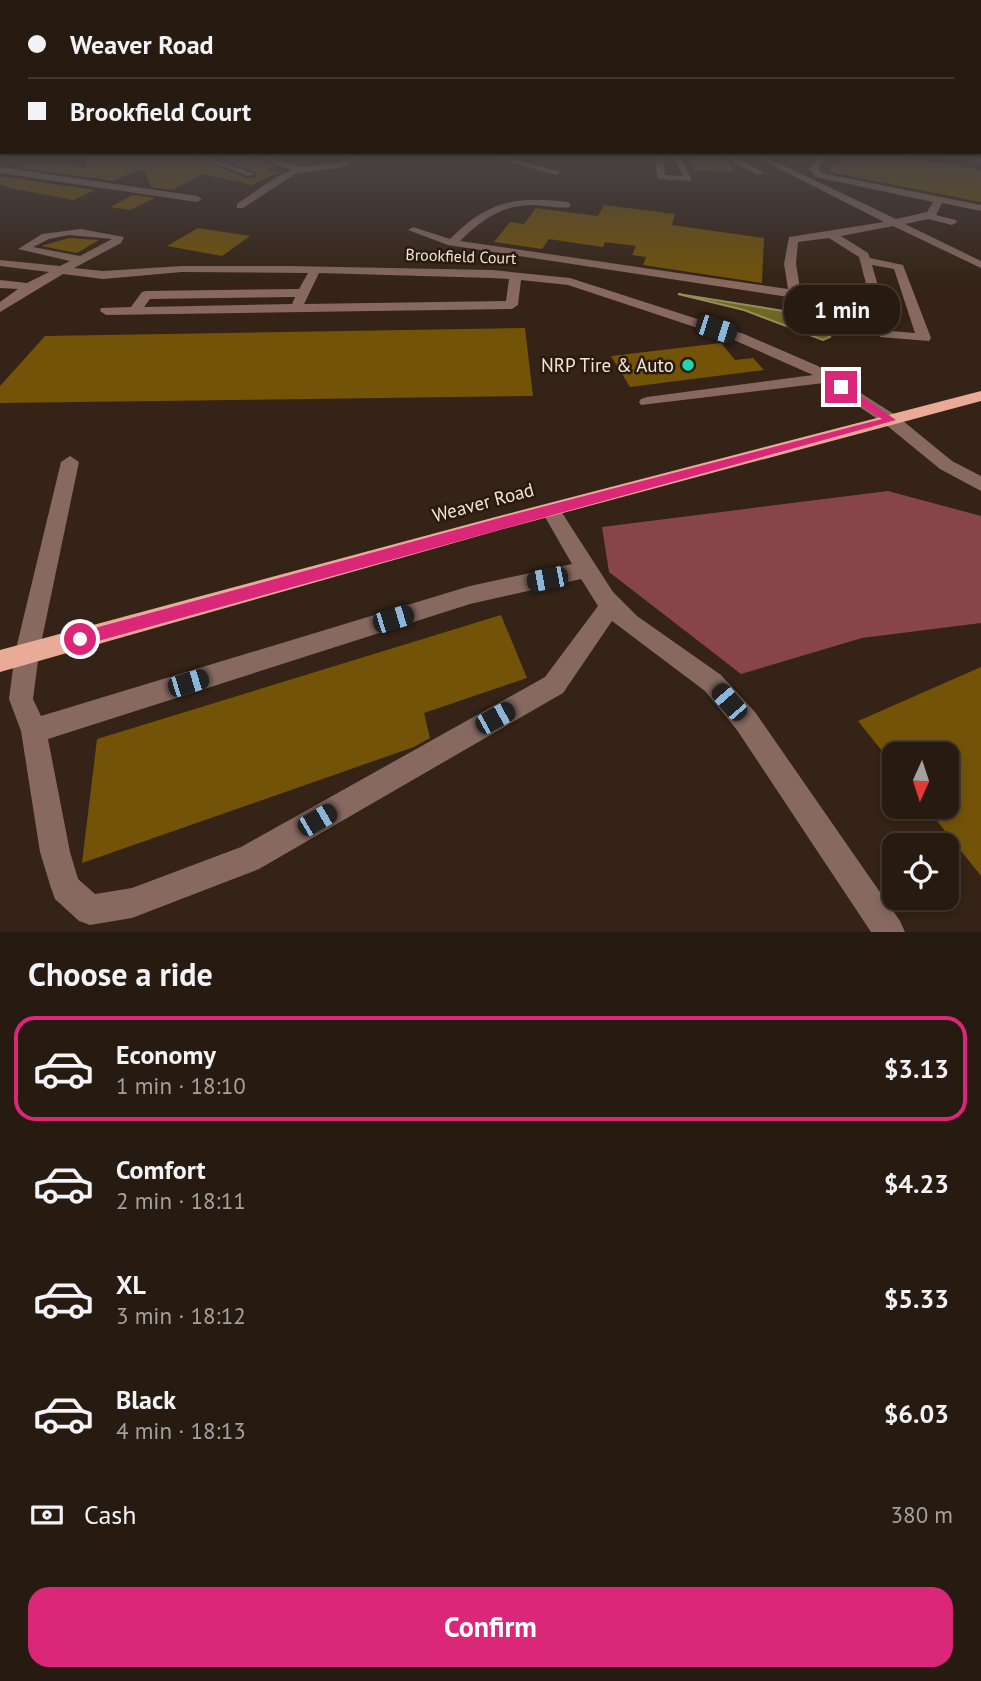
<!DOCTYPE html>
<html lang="en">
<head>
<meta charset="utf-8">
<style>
	:root { --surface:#271a10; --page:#2f2319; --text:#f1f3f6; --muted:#a4a19f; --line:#433830; --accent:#db2777 }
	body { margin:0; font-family:"PT Sans",sans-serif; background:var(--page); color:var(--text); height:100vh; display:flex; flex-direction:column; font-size:26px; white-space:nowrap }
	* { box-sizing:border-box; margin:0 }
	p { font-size:23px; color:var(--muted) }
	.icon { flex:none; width:38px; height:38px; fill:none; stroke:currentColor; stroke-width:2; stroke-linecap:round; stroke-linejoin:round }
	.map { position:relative; height:932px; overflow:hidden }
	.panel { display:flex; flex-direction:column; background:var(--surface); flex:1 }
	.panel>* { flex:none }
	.banner { position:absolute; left:0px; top:0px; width:982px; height:154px; box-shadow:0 4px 10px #0003,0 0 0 2px var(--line); display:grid; align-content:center; height:154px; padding:0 28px; background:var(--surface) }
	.needle { width:46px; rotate:183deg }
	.fabs { position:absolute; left:882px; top:742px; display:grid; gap:14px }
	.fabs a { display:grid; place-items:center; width:77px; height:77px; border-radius:14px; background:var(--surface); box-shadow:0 4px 10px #0003,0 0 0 2px var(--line); font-size:35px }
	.end { position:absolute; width:32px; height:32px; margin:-16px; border:9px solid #db2777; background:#fff; box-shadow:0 0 0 4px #fff }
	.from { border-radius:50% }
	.bubble { position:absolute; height:49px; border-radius:21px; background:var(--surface); box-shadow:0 4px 10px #0003,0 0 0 2px var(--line); font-size:23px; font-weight:800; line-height:49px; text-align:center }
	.car { position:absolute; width:21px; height:42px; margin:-21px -10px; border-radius:9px; box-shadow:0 0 5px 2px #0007; background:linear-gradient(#222 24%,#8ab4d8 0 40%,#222 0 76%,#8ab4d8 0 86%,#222 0) }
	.banner b { display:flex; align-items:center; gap:24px; height:66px; font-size:26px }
	.banner b+b { border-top:2px solid var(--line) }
	.banner i { width:18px; height:18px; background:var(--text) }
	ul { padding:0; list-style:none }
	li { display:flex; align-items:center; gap:21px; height:105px; margin:0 14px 10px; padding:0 14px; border:4px solid transparent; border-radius:21px }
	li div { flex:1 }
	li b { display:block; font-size:26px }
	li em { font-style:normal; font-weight:800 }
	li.on { border-color:var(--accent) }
	li>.icon { width:63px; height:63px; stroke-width:1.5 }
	h2 { padding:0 28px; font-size:32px; line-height:84px }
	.pay { display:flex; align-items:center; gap:18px; height:77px; padding:0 28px; font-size:26px }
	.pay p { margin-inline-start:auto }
	.cta { display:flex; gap:14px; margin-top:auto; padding:14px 28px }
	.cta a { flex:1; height:80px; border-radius:21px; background:var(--accent); color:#fff; font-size:28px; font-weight:800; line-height:80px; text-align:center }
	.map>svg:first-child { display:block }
	.forest { fill:#87444a }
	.water { fill:#6e6922; stroke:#958e5a; stroke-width:2 }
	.building { fill:#725308 }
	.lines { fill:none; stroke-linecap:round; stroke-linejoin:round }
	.minor { fill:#876960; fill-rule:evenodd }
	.major { fill:#e9ab98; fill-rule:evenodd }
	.route { fill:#db2777 }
	.poi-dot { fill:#20d5b0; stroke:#291a0c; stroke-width:2.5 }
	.labels { text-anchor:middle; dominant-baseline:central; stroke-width:5; stroke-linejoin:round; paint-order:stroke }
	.far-street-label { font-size:16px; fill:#f0e5dd; stroke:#291a0c }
	.poi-label { font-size:19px; fill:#f0e5dd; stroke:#291a0c; text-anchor:end }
	.street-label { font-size:19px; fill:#f0e5dd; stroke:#291a0c }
</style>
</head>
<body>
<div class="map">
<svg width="981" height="932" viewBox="0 0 981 932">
	<rect width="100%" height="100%" fill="#342316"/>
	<path class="forest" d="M888 491 981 516V623L862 638 741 674 609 572 602 527Z"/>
	<path class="water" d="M678 294 796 313 815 321 830 337 823 340 744 310Z"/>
	<path class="building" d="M87 155H188L247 178 256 177V172L209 155H243L275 166 265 170 279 172 252 185 203 174 172 190 151 187 143 168 114 181 22 168 41 161 86 168Z
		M841 155H890L981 170V202L828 172Z
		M690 156 721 157 729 162 734 172 695 170Z
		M0 176 95 190 73 200 5 187 8 186 0 185Z
		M133 195 155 198 130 210 110 207Z
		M604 205 675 214 672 225 764 238 762 283 643 265 646 257 632 255 636 246 605 242 603 247 549 239 542 249 494 242 510 222 524 224 536 208 598 216Z
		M198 228 250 236 222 256 167 246Z
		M69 238 99 240 77 253 41 246Z
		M525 328 533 396 0 403V386L45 336Z
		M721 343 735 360 753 358 764 370 630 387 611 356Z
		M501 615 527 678 424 713 430 738 414 747 82 863 97 739Z
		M981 667V876L926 807H947V754H894V766L858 721Z"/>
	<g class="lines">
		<path class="minor" d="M191 155H202L255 174 248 176Z
			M253 155H264L300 167 339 163 357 155H366L343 167 295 174 243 208H237V204L273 179 291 170Z
			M485 155H498L560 172 556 175Z
			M662 155H671L663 163 665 175 683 176 672 155H680L692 181 658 179 655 162Z
			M722 155H732L764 173 757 175Z
			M752 155H762L896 219 927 212 933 202 816 177 809 169 820 155H828L818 169 822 173 981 205V211L942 203 936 215 956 220 957 222 952 225 928 219 905 224 981 261V268L893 226 841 236 868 253 870 258 903 265 931 338 929 341 880 337 859 257 829 238 798 242 796 264 801 294 795 298 448 245 408 230 413 227 450 239C488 201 515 196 567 202L570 203V207C558 209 545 205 532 205 502 205 481 220 460 241L788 289 784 264 789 237 884 222ZM872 265 894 269 915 333 891 331Z
			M939 155 981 158V164L943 157Z
			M0 167 197 196 202 199 197 202 0 173Z
			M81 229 124 237 121 243 74 268 103 271 182 266H289L492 270 570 278 744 334 818 366 897 416 952 461 981 476V491L940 469 885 424 824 383 641 405 639 402 641 399 647 397 813 375 734 340 568 285 521 280 518 305 512 309 106 315 100 311 101 308 131 307 142 292 146 291 299 289 308 273 182 272 103 279 63 274 0 312V302L18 289 0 288V280L27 283 49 272 0 266V260L60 266 70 261 18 249 42 234ZM69 235 112 239 80 256 33 247 49 239ZM319 273 492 278 509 279 506 301 304 304ZM295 297 292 304 144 307 150 299Z
			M70 456 79 462 39 653 33 699 41 716 470 586 572 564 541 510 543 505H557L613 592 637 616 721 675 755 712 900 921 905 932H871L737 730 705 691 612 621 563 693 259 869 132 918 90 925 79 921 55 899 51 888 40 852 21 731 9 699 15 653 61 462ZM581 579 598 606 545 677 241 847 132 888 95 894 78 879 70 852 48 739 470 604Z"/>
		<path class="major" d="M981 391V401L503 529 0 672V650L503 515Z"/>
	</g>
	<linearGradient id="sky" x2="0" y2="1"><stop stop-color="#1d130c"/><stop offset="0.54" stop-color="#4a4547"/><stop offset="1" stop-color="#4a4547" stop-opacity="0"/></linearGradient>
	<rect width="981" height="285" fill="url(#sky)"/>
	<path class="route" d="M838 385H845L896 420 80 646 73 639 80 632 503 517 882 419 838 390Z"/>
	<circle class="poi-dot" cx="688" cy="365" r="7"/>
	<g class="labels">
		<g class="far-street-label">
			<text transform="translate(461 256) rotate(2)">Brookfield Court</text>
		</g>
		<g class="poi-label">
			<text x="674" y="365">NRP Tire &amp; Auto</text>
		</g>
		<g class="street-label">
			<text transform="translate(483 502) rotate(-15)">Weaver Road</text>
		</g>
	</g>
</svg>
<div class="fabs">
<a><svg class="needle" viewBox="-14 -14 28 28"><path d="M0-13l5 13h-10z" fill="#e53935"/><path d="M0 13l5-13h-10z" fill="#a4a19f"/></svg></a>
<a><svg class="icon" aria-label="locate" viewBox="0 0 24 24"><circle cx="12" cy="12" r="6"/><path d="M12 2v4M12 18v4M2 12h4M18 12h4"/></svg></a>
</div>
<i class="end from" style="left:80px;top:639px"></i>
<i class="end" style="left:841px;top:387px"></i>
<div class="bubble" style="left:784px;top:285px;width:116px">1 min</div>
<i class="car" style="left:716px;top:329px;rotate:108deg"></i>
<i class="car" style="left:547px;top:579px;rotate:259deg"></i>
<i class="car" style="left:393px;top:619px;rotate:73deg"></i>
<i class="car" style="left:188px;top:683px;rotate:73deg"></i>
<i class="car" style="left:729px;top:702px;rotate:319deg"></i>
<i class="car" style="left:495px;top:718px;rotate:61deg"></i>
<i class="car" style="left:317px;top:820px;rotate:60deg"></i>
<div class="banner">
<b><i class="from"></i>Weaver Road</b>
<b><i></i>Brookfield Court</b>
</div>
</div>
<section class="panel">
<h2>Choose a ride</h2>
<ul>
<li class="on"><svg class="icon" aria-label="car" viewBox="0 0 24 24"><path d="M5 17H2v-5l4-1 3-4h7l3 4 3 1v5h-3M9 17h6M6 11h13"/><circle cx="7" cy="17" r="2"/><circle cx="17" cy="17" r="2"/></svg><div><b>Economy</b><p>1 min · 18:10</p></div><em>$3.13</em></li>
<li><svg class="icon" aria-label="car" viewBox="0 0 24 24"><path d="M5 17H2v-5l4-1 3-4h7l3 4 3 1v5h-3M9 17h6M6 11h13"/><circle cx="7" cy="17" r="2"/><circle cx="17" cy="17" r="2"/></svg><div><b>Comfort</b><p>2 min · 18:11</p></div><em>$4.23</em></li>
<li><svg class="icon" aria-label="car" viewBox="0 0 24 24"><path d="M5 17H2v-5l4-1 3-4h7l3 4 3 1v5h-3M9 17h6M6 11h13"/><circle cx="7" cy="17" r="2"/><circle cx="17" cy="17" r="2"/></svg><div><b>XL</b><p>3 min · 18:12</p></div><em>$5.33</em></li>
<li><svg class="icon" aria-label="car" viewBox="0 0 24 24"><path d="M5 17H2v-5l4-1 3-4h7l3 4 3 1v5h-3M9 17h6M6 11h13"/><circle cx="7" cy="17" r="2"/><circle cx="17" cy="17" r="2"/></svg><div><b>Black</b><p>4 min · 18:13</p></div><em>$6.03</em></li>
</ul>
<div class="pay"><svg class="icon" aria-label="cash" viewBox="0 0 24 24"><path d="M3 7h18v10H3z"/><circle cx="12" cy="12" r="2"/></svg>Cash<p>380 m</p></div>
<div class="cta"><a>Confirm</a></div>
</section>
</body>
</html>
